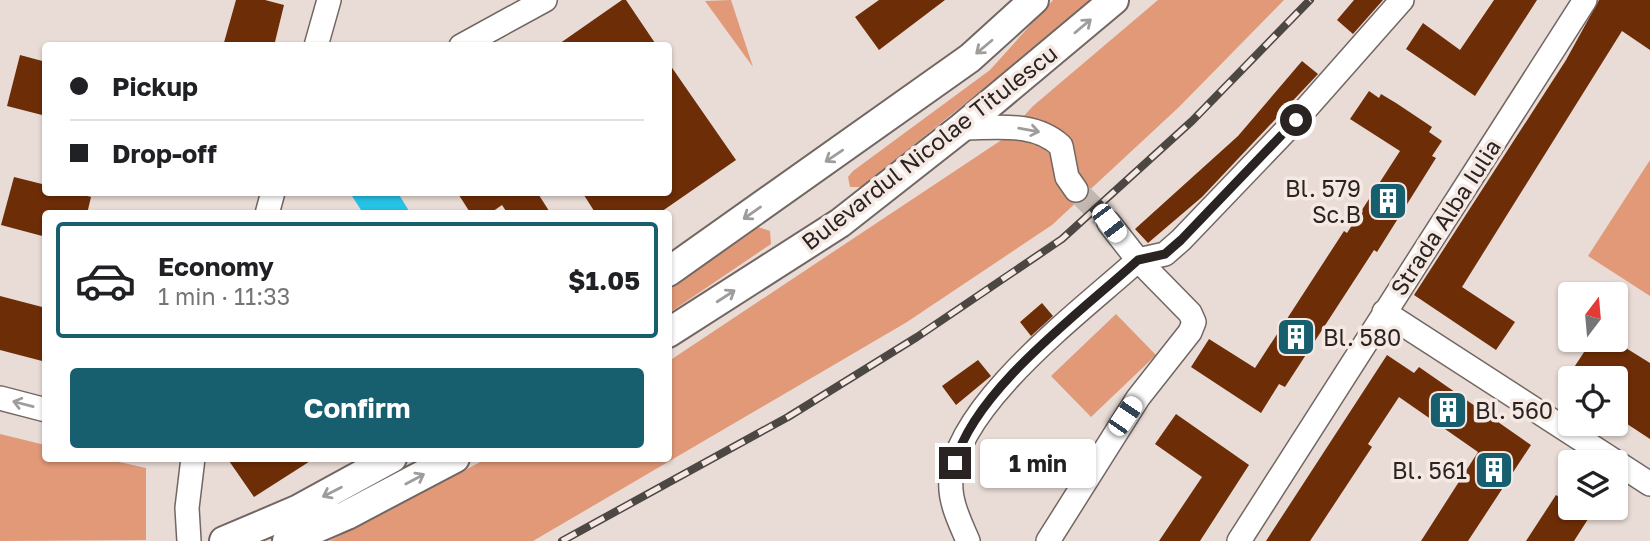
<!DOCTYPE html>
<html lang="en">
<head>
<meta charset="utf-8">
<style>
	:root { --surface:#fff; --page:#f2f2f2; --text:#202124; --muted:#757577; --line:#e0e0e0; --accent:#175f6f }
	body { margin:0; font-family:"Golos Text",sans-serif; background:var(--page); color:var(--text); height:100vh; display:flex; flex-direction:column; font-size:26px; white-space:nowrap }
	* { box-sizing:border-box; margin:0 }
	p { font-size:23px; color:var(--muted) }
	.icon { flex:none; width:38px; height:38px; fill:none; stroke:currentColor; stroke-width:2; stroke-linecap:round; stroke-linejoin:round }
	.map { position:relative; flex:1; overflow:hidden }
	.side { position:absolute; left:42px; top:210px; width:630px; height:252px; display:flex; flex-direction:column; background:var(--surface); border-radius:7px; box-shadow:0 2px 5px #0004 }
	.side>* { flex:none }
	.guide { position:absolute; left:42px; top:42px; width:630px; height:154px; border-radius:7px; box-shadow:0 2px 5px #0004; display:grid; align-content:center; height:154px; padding:0 28px; background:var(--surface) }
	.needle { width:46px; rotate:16deg }
	.fabs { position:absolute; left:1558px; top:282px; display:grid; gap:14px }
	.fabs a { display:grid; place-items:center; width:70px; height:70px; border-radius:7px; background:var(--surface); box-shadow:0 2px 5px #0004; font-size:35px }
	.end { position:absolute; width:32px; height:32px; margin:-16px; border:9px solid #292422; background:#fff; box-shadow:0 0 0 4px #fff }
	.from { border-radius:50% }
	.bubble { position:absolute; height:49px; border-radius:7px; background:var(--surface); box-shadow:0 2px 5px #0004; font-size:23px; font-weight:700; line-height:49px; text-align:center }
	.car { position:absolute; width:21px; height:42px; margin:-21px -10px; border-radius:9px; box-shadow:0 0 5px 2px #0007; background:linear-gradient(#fff 24%,#345 0 40%,#fff 0 76%,#345 0 86%,#fff 0) }
	.guide b { display:flex; align-items:center; gap:24px; height:66px; font-size:26px }
	.guide b+b { border-top:2px solid var(--line) }
	.guide i { width:18px; height:18px; background:var(--text) }
	ul { padding:12px 0 0; list-style:none }
	li { display:flex; align-items:center; gap:21px; height:116px; margin:0 14px 10px; padding:0 14px; border:4px solid var(--line); border-radius:7px }
	li div { flex:1 }
	li b { display:block; font-size:26px }
	li em { font-style:normal; font-weight:700 }
	li.on { border-color:var(--accent) }
	li>.icon { width:63px; height:63px; stroke-width:1.5 }
	.action { display:flex; gap:14px; margin-top:auto; padding:14px 28px }
	.action a { flex:1; height:80px; border-radius:7px; background:var(--accent); color:#fff; font-size:28px; font-weight:700; line-height:80px; text-align:center }
	.map>svg:first-child { display:block }
	.green { fill:#e19978 }
	.water { fill:#26c3e4 }
	.building { fill:#6d2d07 }
	.lines { fill:none; stroke-linecap:round; stroke-linejoin:round }
	.minor-tunnel { stroke:#c3b7b2; stroke-width:23; stroke-dasharray:23 11; stroke-linecap:butt }
	.minor-casing { stroke:#726662; stroke-width:26 }
	.major-casing { stroke:#726662; stroke-width:32 }
	.minor { stroke:#fff; stroke-width:23 }
	.major { stroke:#fff; stroke-width:28 }
	.rail-casing { stroke:#4d4744; stroke-width:8 }
	.rail { stroke:#f6e9e3; stroke-width:5; stroke-dasharray:16; stroke-linecap:butt }
	.oneway { stroke:#9f9c9c }
	.route { stroke:#292422; stroke-width:9 }
	.labels { text-anchor:middle; dominant-baseline:central; stroke-width:7; stroke-linejoin:round; paint-order:stroke }
	.street-label { font-size:23px; fill:#292422; stroke:#f6e9e3 }
	.poi-label { font-size:23px; fill:#292422; stroke:#f6e9e3; text-anchor:end }
</style>
</head>
<body>
<div class="map">
<svg width="1650" height="541" viewBox="0 0 1650 541">
	<rect width="100%" height="100%" fill="#e9dcd6"/>
	<path class="green" d="M731 0 753 67 705 1Z
		M1053 0H1094L861 187H850L848 177 853 171 990 70Z
		M1158 0H1284L1179 107 1052 225 907 322 533 541H329L486 459 668 458 669 361 1003 139 1033 106Z
		M1650 160V296L1588 256Z
		M758 227 770 231 771 244 669 313 668 284Z
		M1116 314 1156 355 1091 417 1051 376Z
		M0 434 45 445 46 458 106 459 146 468V540L0 541Z"/>
	<path class="water" d="M350 193H398L409 211 404 213H363Z"/>
	<path class="building" d="M236 0H265L284 5 274 46H223Z
		M622 0H626L657 46H556Z
		M879 0H945L879 50 855 17Z
		M1354 0H1383L1353 34 1337 20Z
		M1494 0H1537L1475 96 1406 49 1423 23 1460 50Z
		M1599 0H1650V50L1622 31 1462 287 1515 322 1496 350 1414 295 1566 60Z
		M20 55 46 62V116L7 106Z
		M1302 61 1318 74 1202 197 1148 243 1135 229 1238 136Z
		M668 62 736 160 658 214H596L582 192H668Z
		M1369 91 1379 98 1381 94 1396 103 1432 127 1429 132 1442 141 1432 156 1436 158 1377 252 1374 250 1285 387 1279 384 1261 413 1191 367 1209 339 1255 368 1344 231 1347 233 1400 151 1350 119Z
		M14 177 46 185V192H73L91 197 87 214H46V237L1 225Z
		M457 192H537L551 214H508L502 205 489 214H471Z
		M0 296 46 308V362L0 350Z
		M1042 303 1053 316 1031 336 1020 322Z
		M1592 340H1613L1650 363V439L1615 416V378H1567Z
		M1387 355 1414 373 1419 367 1531 445 1468 541H1421L1478 452 1399 397 1368 444 1372 447 1310 541H1266Z
		M978 360 991 376 956 405 942 386Z
		M1176 414 1249 465 1200 541H1159L1202 477 1155 444Z
		M227 458H315L254 497Z
		M1556 495 1570 504V508H1576L1590 516 1574 541H1526Z"/>
	<g class="lines">
		<path class="minor-tunnel" d="M1076 190 1109 223"/>
		<g class="minor-casing">
			<path id="minor" d="M316 46 329 0
				M461 46 545 0
				M961 128C996 128 1034 121 1061 146L1067 177 1076 190
				M267 214 273 192
				M1384 312 1650 484
				M0 398 46 410
				M189 541 187 508 193 458
				M968 541C960 522 949 501 951 480 956 404 1083 310 1138 260L1165 254 1181 240 1296 120 1402 0
				M1048 541 1138 398 1190 332 1194 322 1190 313 1138 260 1109 223
				M1239 541 1585 0"/>
		</g>
		<g class="major-casing">
			<path id="major" d="M668 272 970 58 1034 0
				M668 333 840 223 961 128 1114 0
				M224 541 297 510 392 458
				M287 541 347 515 455 458"/>
		</g>
		<use href="#minor" class="minor"/>
		<use href="#major" class="major"/>
		<g class="rail-casing">
			<path id="rail" d="M562 541 788 417 917 337 1062 239 1192 121 1310 0"/>
		</g>
		<use href="#rail" class="rail"/>
	</g>
	<defs><path id="oneway-shaft" d="M-6 0H5M1.5-3L5.5 0L1.5 3" fill="none" stroke-width="1.6" stroke-linecap="round" stroke-linejoin="round" transform="scale(1.75)"/></defs>
	<g class="oneway">
		<use href="#oneway-shaft" transform="translate(1083 26) rotate(-40)"/>
		<use href="#oneway-shaft" transform="translate(984 47) rotate(140)"/>
		<use href="#oneway-shaft" transform="translate(1029 130) rotate(10)"/>
		<use href="#oneway-shaft" transform="translate(834 156) rotate(146)"/>
		<use href="#oneway-shaft" transform="translate(752 213) rotate(145)"/>
		<use href="#oneway-shaft" transform="translate(726 296) rotate(-33)"/>
		<use href="#oneway-shaft" transform="translate(23 404) rotate(-165)"/>
		<use href="#oneway-shaft" transform="translate(415 479) rotate(-28)"/>
		<use href="#oneway-shaft" transform="translate(332 492) rotate(153)"/>
	</g>
	<g class="lines">
		<path class="route" d="M955 463C974 390 1082 311 1138 260L1165 254 1181 240 1296 120"/>
	</g>
	<defs>
		<g id="building-square" transform="scale(2.0125)"><rect x="-9" y="-9" width="18" height="18" rx="4" fill="#175f6f" stroke="#f6e9e3"/><path d="M-4-6H4V6H1V3H-1V6H-4ZM-2.5-4.3h1.7v1.8h-1.7ZM.8-4.3h1.7v1.8H.8ZM-2.5-1h1.7V.8h-1.7ZM.8-1h1.7V.8H.8Z" fill="#fff"/></g>
	</defs>
	<g fill-rule="evenodd">
		<use href="#building-square" x="1388" y="201"/>
		<use href="#building-square" x="1296" y="337"/>
		<use href="#building-square" x="1448" y="410"/>
		<use href="#building-square" x="1494" y="470"/>
	</g>
	<g class="labels">
		<g class="street-label">
			<text transform="translate(929 147) rotate(-38)">Bulevardul Nicolae Titulescu</text>
			<text transform="translate(1445 217) rotate(-57)">Strada Alba Iulia</text>
		</g>
		<g class="poi-label">
			<text x="1361" y="188">Bl. 579<tspan x="1361" dy="26">Sc.B</tspan></text>
			<text x="1323" y="337" text-anchor="start">Bl. 580</text>
			<text x="1475" y="410" text-anchor="start">Bl. 560</text>
			<text x="1467" y="470">Bl. 561</text>
		</g>
	</g>
</svg>
<div class="fabs">
<a><svg class="needle" viewBox="-14 -14 28 28"><path d="M0-13l5 13h-10z" fill="#e53935"/><path d="M0 13l5-13h-10z" fill="#757577"/></svg></a>
<a><svg class="icon" aria-label="locate" viewBox="0 0 24 24"><circle cx="12" cy="12" r="6"/><path d="M12 2v4M12 18v4M2 12h4M18 12h4"/></svg></a>
<a><svg class="icon" aria-label="layers" viewBox="0 0 24 24"><path d="M12 4l9 5-9 5-9-5zM3 14l9 5 9-5"/></svg></a>
</div>
<i class="end from" style="left:1296px;top:120px"></i>
<i class="end" style="left:955px;top:463px"></i>
<div class="bubble" style="left:980px;top:439px;width:116px">1 min</div>
<i class="car" style="left:1109px;top:223px;rotate:143deg"></i>
<i class="car" style="left:1125px;top:416px;rotate:34deg"></i>
<div class="guide">
<b><i class="from"></i>Pickup</b>
<b><i></i>Drop-off</b>
</div>
<section class="side">
<ul>
<li class="on"><svg class="icon" aria-label="car" viewBox="0 0 24 24"><path d="M5 17H2v-5l4-1 3-4h7l3 4 3 1v5h-3M9 17h6M6 11h13"/><circle cx="7" cy="17" r="2"/><circle cx="17" cy="17" r="2"/></svg><div><b>Economy</b><p>1 min · 11:33</p></div><em>$1.05</em></li>
</ul>
<div class="action"><a>Confirm</a></div>
</section>
</div>
</body>
</html>
